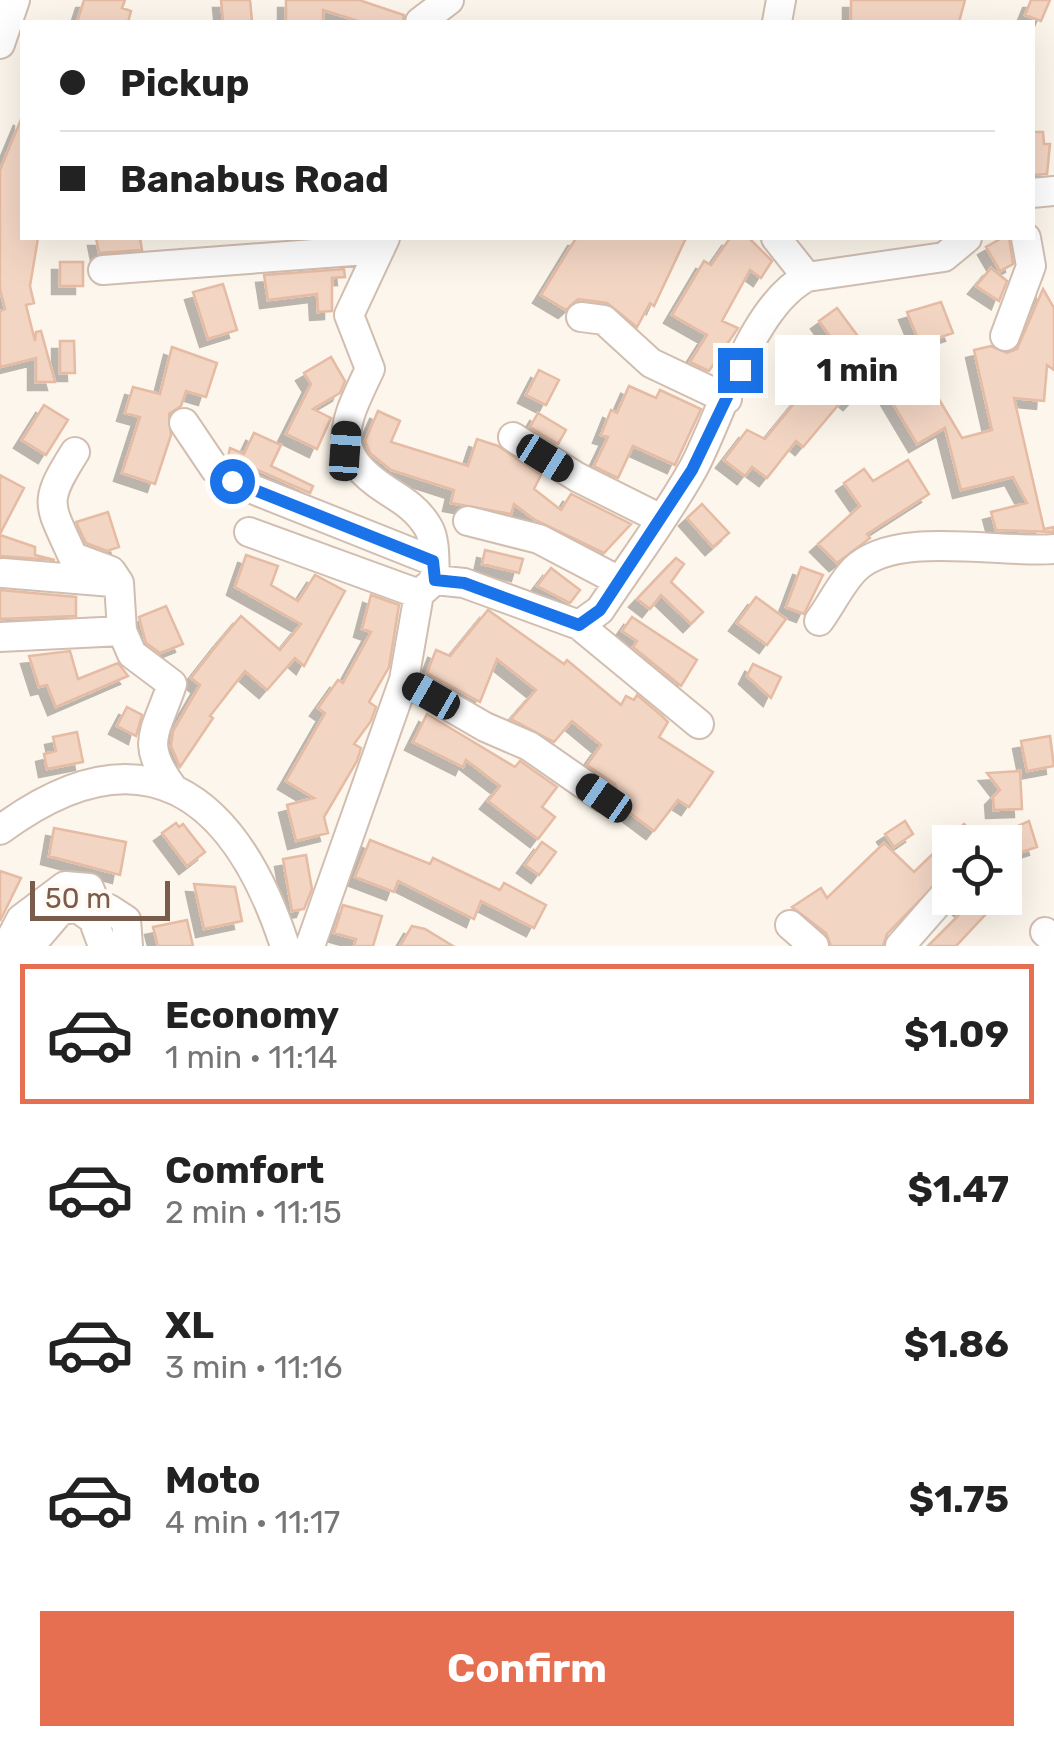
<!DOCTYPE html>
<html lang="en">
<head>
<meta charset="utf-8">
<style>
	:root { --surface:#fff; --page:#f2f2f2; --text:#222; --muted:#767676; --line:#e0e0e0; --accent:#e76f51 }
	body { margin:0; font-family:Rubik,sans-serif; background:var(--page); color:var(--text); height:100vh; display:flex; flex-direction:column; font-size:38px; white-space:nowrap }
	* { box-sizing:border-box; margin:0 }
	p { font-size:32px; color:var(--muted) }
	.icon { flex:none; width:55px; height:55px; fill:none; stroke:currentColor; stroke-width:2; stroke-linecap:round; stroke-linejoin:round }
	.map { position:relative; height:946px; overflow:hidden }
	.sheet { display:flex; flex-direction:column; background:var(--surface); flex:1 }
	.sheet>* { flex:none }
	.guide { position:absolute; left:20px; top:20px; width:1015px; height:220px; border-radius:0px; box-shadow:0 10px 40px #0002; display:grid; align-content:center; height:220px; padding:0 40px; background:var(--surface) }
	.fabs { position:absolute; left:932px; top:825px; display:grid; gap:20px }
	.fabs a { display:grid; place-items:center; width:90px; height:90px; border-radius:0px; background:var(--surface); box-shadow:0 10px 40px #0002; font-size:50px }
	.scale { position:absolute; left:30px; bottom:25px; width:140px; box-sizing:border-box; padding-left:10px; border:5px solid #7a5c4d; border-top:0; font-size:28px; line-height:35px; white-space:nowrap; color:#7a5c4d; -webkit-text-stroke:8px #fffaf3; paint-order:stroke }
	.end { position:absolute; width:45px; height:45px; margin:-22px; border:12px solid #1a73e8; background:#fff; box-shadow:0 0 0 5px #fff }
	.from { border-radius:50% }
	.bubble { position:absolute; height:70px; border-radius:0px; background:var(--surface); box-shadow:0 10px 40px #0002; font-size:32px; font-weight:700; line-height:70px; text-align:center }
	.car { position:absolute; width:30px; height:60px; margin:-30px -15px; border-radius:12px; box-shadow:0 0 8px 2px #0007; background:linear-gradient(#222 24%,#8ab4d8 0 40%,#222 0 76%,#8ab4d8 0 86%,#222 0) }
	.guide b { display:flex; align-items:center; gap:35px; height:95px; font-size:38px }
	.guide b+b { border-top:2px solid var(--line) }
	.guide i { width:25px; height:25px; background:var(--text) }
	ul { padding:18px 0 0; list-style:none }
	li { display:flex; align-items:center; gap:30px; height:140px; margin:0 20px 15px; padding:0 20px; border:5px solid transparent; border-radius:0px }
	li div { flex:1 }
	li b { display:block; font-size:38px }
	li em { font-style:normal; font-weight:700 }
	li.current { border-color:var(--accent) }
	li>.icon { width:90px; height:90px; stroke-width:1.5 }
	.primary-button { display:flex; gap:20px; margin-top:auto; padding:20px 40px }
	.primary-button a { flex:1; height:115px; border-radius:0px; background:var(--accent); color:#fff; font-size:40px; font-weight:700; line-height:115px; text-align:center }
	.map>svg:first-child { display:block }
	.building { fill:#f3d5c3; stroke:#e6bba3; stroke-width:2.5; filter:url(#shadow) }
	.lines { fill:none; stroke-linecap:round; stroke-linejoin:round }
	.minor-casing { stroke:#d1beb0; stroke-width:32 }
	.minor { stroke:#fff; stroke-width:28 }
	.route { stroke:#1a73e8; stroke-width:12 }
</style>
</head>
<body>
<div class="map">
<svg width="1054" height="946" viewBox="0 0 1054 946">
	<defs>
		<filter id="shadow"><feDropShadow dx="-8" dy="8" stdDeviation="0" flood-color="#0004"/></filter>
	</defs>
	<rect width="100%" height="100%" fill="#fdf6ec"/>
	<path class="building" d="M84 0H125L122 8 131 11 128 22H77Z
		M221 0H250L252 21 223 22Z
		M286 0H359L404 15 403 22H361L323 10V22H286Z
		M851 0H965L959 22H851Z
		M1031 0H1050L1041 21 1025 15Z
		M22 117V238H38L30 286 34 303 26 305 35 341 36 332 41 331 55 382H36V358L0 367V311L5 309 0 289V170Z
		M1032 132H1043L1044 144H1050L1047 174 1032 175Z
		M96 238H140L142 250 99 253Z
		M576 238H686L654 306 650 303 637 327 607 303 578 299 566 310 541 295Z
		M730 238H749L772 261 761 278 750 270 722 321 738 328 709 371 690 362 707 335 672 315 704 261 711 265Z
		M1002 238H1009L1013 264 1000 271 986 247Z
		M60 262H83V286H60Z
		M991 268 1007 281 999 301 976 286Z
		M344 269 345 277 332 278V311L318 312 317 294 268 300 264 275Z
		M223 284 237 330 208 339 193 292Z
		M1043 289 1054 308V370L1047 365 1044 401 1014 398 1044 529 1054 527V532L996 530 991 512 1027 503 1013 477 961 490 945 428 917 444 876 375 851 402 845 397 803 447 796 441 767 478 752 467 745 476 724 460 747 430 765 439 819 373 805 360 829 335 819 321 837 308 877 362 908 347 962 438 992 430 974 350 991 346 1007 353 1017 349Z
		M941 302 953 333 920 344 907 312Z
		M60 341H74L75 373H60Z
		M172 347 217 363 206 397 186 391 181 406 169 414 171 435 155 484 122 473 140 417 125 413 133 387 160 394Z
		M331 357 345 381 340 393 313 409 331 418 317 449 286 434 311 384 304 373Z
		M539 370 559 380 546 405 526 395Z
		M629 386 656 398 660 390 701 409 675 465 633 446 618 478 594 466 608 437 601 435 611 410 617 413Z
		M44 405 68 420 46 455 22 440Z
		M378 411 400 421 391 442 468 466 477 439 498 446 541 475 534 489 561 510 571 494 631 524 604 553 535 520 514 504 511 514 451 503 454 490 391 470 370 453 365 441Z
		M538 413 566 430 558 444 530 427Z
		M254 433 281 445 271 466 313 486 310 493 228 457 230 448 244 454Z
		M908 460 929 494 867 534 870 538 837 563 818 544 860 506 844 483 864 469 873 481Z
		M0 475 24 488 0 534Z
		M702 504 729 533 713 547 687 518Z
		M108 512 119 547 107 551 86 543 76 522Z
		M0 535 35 547V555L55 560 0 556Z
		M485 550 523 559 519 573 482 564Z
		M246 555 278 566 271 585 298 601 315 575 345 591 304 666 295 658 267 690 245 671 210 716 213 718 180 767 171 746 173 731 200 685 191 678 220 641 241 616 280 650 301 624 235 587Z
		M676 558 684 564 671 582 703 612 691 624 661 595 650 609 637 599Z
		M801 567 823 575 804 614 786 607Z
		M551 568 580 590 570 603 537 586Z
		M0 590 76 597V616L0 619Z
		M371 595 399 605 389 667 369 702 376 707 371 721 354 744 361 748 357 761 324 817 328 833 296 841 287 805 314 798 286 781 325 713 318 708 338 680 343 683 371 632 362 629Z
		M756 597 786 619 767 645 737 623Z
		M166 606 183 644 160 653 146 643 139 617Z
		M488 610 564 664 567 660 621 705 626 696 634 700 637 695 662 716 668 722 659 737 713 772 689 807 678 800 654 831 630 813 620 804 615 784 587 765 601 745 572 721 554 742 511 719 536 690 497 659 480 702 427 673 436 650 450 656Z
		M632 617 697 660 681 686 633 647 637 641 622 631Z
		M70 651 78 679 118 663 128 676 56 707 47 685 39 687 29 656Z
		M753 664 781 677 771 698 747 676Z
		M127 707 142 715 136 736 117 726Z
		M427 714 515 767 520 761 557 787 542 807 555 817 538 839 488 801 500 786 466 760 463 767 413 742Z
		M77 732 83 762 47 769 44 754 56 751 53 737Z
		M1050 736 1054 766 1027 771 1021 741Z
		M1020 771 1022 809 994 810 993 797 1000 790 987 773Z
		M905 821 913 834 894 847 885 834Z
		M1029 821 1037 847 1010 856 1000 834Z
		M176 823 179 827 183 824 205 852 187 866 162 833Z
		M964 824 983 842H950V869L887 934 883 946H831L826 933 792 907 821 888 827 898 884 843 914 872Z
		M54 828 126 842 120 875 49 856Z
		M370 840 430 864 433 858 500 890 504 883 546 905 534 928 481 901 474 919 398 881 394 892 355 877Z
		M542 842 556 852 539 875 525 865Z
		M306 855 312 889 304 909 292 911 283 859Z
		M0 871 21 878 0 921Z
		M194 884 235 887 242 921 204 929Z
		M969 898H1001L956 946H928L964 910 961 907Z
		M343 905 382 916 373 946H354L356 939 334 933Z
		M187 920 193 946H158L153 927Z
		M412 926 425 929 453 946H400Z"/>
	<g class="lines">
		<g class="minor-casing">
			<path id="minor" d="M420 22 449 0
				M777 22 781 0
				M0 44 15 0
				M1032 193 1054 191
				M385 238 349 315 370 369C343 426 328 452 388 491 404 501 418 510 428 527 436 540 434 564 435 580
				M776 238 807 277
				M103 270 380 249
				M581 317 604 320 651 363 727 399
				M1005 336 1031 266 1026 238
				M184 423 215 469 232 481 433 561
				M513 437 577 477 659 518
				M75 452C42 504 49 503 73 557L111 571 119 583 122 631 132 654 172 684C156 733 139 742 172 787
				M468 521 539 539 619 581
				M249 532 419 594
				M3 573 112 582
				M819 621C831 605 841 583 855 569 896 529 1000 554 1054 549
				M579 625 699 724
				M0 637 122 631
				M404 680 485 727 529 746 604 798
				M0 830C143 724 235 794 285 946
				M93 919 109 909 126 920 128 946
				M790 925 814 946
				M1045 932 1054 940
				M7 946 21 919 65 886 89 888 97 907 93 919
				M30 946 60 911 76 907 93 919 103 946
				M310 946 404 680 419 594 435 580 464 583 579 625 600 610C631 563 667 516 694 467 723 412 751 306 807 277L944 257 967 238
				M900 946 950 889"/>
		</g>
		<use href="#minor" class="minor"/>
	</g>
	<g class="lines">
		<path class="route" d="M232 481 433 561 435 580 464 583 579 625 600 610 692 470 740 370"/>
	</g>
</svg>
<div class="fabs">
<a><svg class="icon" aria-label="locate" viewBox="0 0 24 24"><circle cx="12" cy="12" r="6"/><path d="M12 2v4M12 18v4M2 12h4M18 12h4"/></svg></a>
</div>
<div class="scale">50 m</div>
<i class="end from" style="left:232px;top:481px"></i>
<i class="end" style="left:740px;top:370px"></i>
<div class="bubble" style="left:775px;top:335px;width:165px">1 min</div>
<i class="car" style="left:345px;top:451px;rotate:4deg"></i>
<i class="car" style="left:545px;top:458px;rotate:122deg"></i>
<i class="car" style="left:431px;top:696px;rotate:300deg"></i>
<i class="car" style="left:604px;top:798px;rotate:305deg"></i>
<div class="guide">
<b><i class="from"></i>Pickup</b>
<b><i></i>Banabus Road</b>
</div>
</div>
<section class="sheet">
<ul>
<li class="current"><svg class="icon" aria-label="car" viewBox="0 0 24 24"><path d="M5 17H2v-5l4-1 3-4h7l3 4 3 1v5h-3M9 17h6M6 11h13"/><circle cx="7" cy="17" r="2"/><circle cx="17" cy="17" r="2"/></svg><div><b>Economy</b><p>1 min · 11:14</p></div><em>$1.09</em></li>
<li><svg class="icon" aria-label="car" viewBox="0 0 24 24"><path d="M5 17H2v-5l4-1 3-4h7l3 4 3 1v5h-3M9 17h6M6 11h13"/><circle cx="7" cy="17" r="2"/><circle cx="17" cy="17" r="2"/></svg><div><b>Comfort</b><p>2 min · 11:15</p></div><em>$1.47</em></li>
<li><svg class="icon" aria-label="car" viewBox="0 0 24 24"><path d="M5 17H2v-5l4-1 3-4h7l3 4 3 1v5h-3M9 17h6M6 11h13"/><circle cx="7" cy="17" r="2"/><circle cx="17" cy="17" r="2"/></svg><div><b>XL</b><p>3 min · 11:16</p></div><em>$1.86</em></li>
<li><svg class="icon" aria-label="car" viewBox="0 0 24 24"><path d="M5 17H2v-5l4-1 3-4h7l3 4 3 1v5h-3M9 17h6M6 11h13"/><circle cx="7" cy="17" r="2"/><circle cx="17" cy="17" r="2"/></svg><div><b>Moto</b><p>4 min · 11:17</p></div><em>$1.75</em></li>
</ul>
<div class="primary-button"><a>Confirm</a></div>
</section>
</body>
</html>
